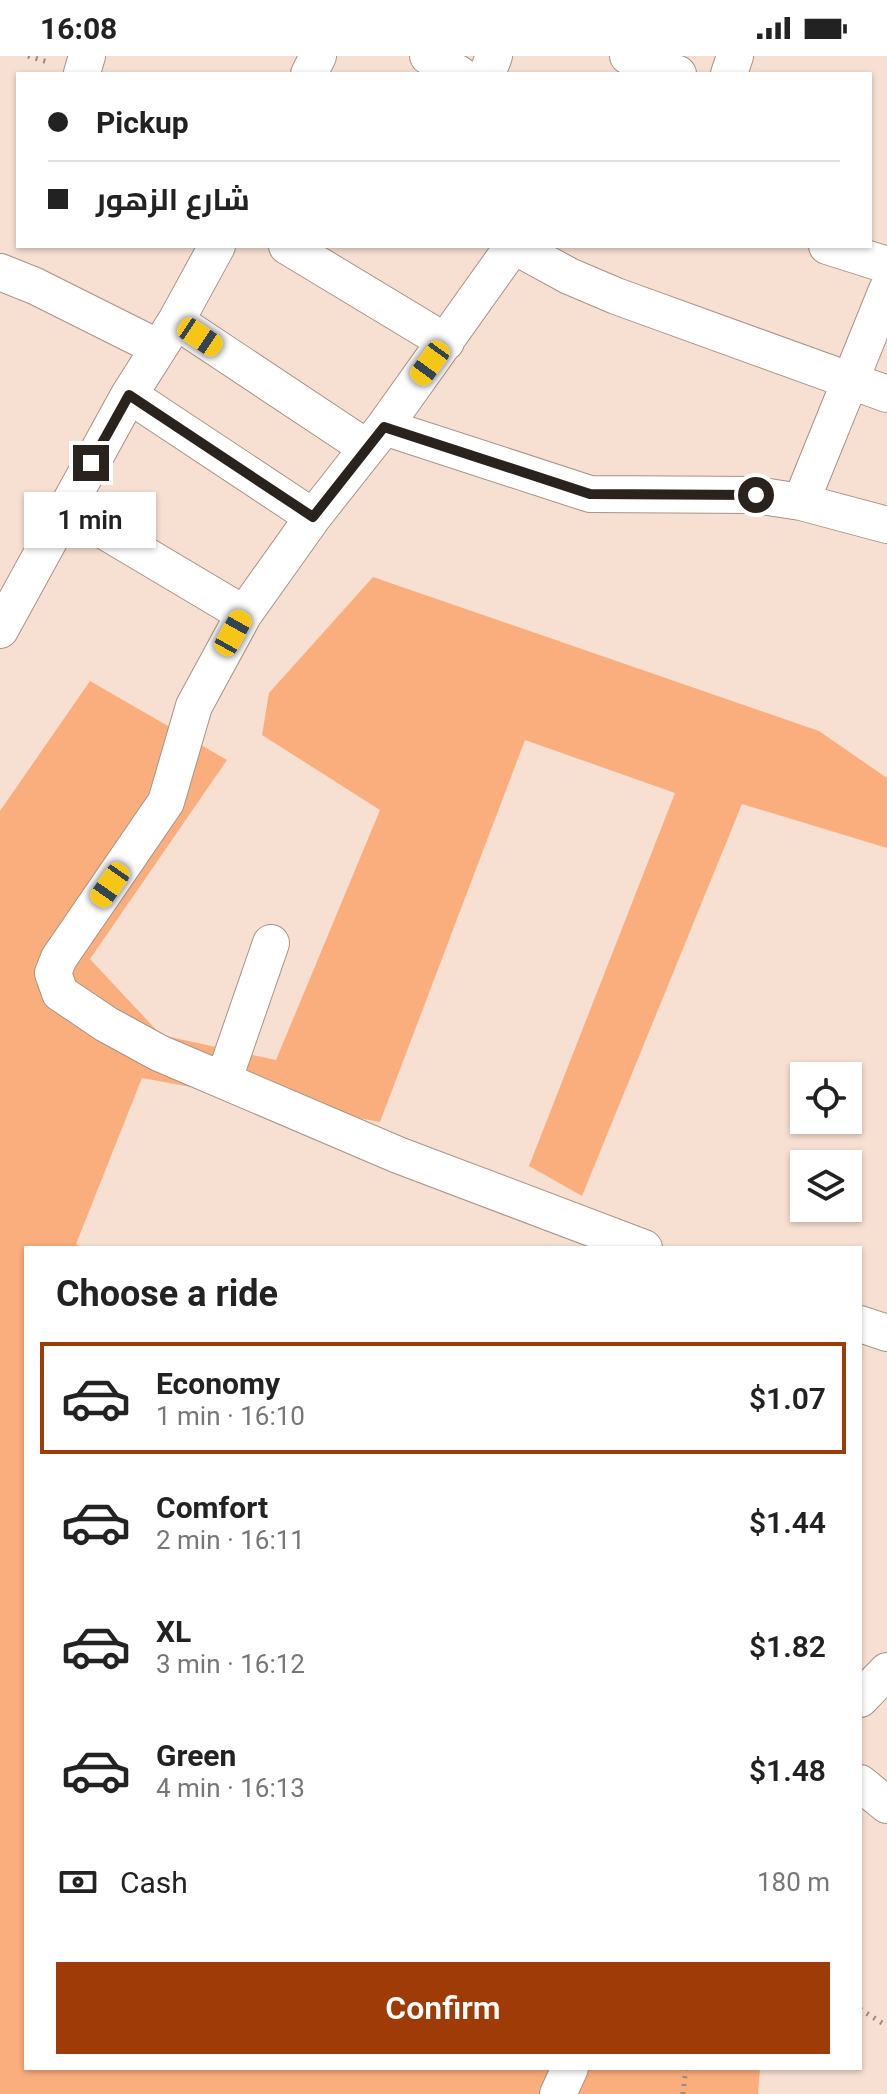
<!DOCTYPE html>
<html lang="en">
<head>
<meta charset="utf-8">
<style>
	:root { --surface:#fff; --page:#f6f6f6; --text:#222; --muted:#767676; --line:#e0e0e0; --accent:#9f3b06 }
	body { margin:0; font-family:Roboto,Cairo,sans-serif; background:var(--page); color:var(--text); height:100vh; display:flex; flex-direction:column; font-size:30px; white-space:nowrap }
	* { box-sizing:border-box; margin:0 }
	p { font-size:26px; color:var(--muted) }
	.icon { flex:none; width:44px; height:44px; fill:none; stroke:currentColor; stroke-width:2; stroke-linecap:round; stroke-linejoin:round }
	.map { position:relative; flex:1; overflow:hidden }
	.side { position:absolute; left:24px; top:1190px; width:838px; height:824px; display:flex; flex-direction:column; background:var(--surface); border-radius:0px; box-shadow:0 2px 6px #0004 }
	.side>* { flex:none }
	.top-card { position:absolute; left:16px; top:16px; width:856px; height:176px; border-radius:0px; box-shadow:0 2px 6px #0004; display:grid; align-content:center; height:176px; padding:0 32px; background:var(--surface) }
	.fabs { position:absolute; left:790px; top:1006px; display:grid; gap:16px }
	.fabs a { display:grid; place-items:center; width:72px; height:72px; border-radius:0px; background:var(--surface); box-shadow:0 2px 6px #0004; font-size:40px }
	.end { position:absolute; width:36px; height:36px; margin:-18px; border:10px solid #2a221d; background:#fff; box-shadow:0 0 0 4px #fff }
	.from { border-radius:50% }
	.bubble { position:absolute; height:56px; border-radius:0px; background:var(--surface); box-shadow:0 2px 6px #0004; font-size:26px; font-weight:600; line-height:56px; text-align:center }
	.car { position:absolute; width:24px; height:48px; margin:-24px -12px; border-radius:10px; box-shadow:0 0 6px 2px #0007; background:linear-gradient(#f5c518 24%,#345 0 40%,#f5c518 0 76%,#345 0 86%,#f5c518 0) }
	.top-card b { display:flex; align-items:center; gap:28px; height:76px; font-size:30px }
	.top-card b+b { border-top:2px solid var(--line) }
	.top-card i { width:20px; height:20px; background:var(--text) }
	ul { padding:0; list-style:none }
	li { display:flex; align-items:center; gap:24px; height:112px; margin:0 16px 12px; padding:0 16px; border:4px solid transparent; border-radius:0px }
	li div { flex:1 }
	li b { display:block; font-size:30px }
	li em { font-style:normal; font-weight:600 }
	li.active { border-color:var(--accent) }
	li>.icon { width:72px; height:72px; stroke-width:1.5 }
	h2 { padding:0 32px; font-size:36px; line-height:96px }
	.pay { display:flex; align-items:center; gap:20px; height:88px; padding:0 32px; font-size:30px }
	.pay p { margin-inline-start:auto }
	.primary-button { display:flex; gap:16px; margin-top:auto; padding:16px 32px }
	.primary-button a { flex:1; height:92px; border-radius:0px; background:var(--accent); color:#fff; font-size:32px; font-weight:600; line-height:92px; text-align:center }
	.status { display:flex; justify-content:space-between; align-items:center; height:56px; padding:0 40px; background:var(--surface); direction:ltr }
	.status svg { height:22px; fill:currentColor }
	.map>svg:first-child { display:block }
	.green { fill:#fbae7d }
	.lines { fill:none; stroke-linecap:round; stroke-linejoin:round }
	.minor-casing { stroke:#a79285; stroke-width:38 }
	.path { stroke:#9a8a80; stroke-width:5; stroke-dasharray:2 6; stroke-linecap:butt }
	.minor { stroke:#fff; stroke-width:36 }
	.route { stroke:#2a221d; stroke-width:10 }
</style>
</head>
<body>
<div class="status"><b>16:08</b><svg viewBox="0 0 49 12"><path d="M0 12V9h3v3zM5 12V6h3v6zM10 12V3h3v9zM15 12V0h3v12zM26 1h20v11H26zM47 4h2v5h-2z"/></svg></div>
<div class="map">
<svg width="887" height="2038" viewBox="0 0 887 2038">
	<rect width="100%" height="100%" fill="#f7e0d2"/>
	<path class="green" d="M373 521 819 675 887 722V792L742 748 582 1140 529 1110 675 737 525 684 380 1066 142 1022 76 1188 82 1192H26V2012H760L758 2038H0V755L90 625 227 704 90 903 161 979 276 1004 380 754 262 679 269 637Z"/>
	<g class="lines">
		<g class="minor-casing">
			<path id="minor" d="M428 0 459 18
				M628 0 678 18
				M82 17 87 0
				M309 18 318 0
				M487 18 494 0
				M729 18 735 0
				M287 190 446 286
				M513 190 384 371 313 461 244 558 194 650 166 746 59 902 53 917 60 937 106 968 159 997 398 1099 644 1192
				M514 190 569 220 616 240 887 338
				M827 190 887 209
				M0 216 35 230 159 292
				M176 265 367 392
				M129 339 313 461
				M384 371 590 438 756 439 801 446 887 469
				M801 446 887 234
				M66 452 244 558
				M0 574 129 339 176 265 217 190
				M224 1023 271 887
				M860 1268 887 1277
				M860 1643 887 1615
				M860 1727 887 1749
				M558 2038 570 2012"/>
		</g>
		<path class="path" d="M28 0 51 7
			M860 1953 887 1970
			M683 2038 686 2012"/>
		<use href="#minor" class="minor"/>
	</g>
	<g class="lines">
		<path class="route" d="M91 407 129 339 313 461 384 371 590 438 756 439"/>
	</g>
</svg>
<div class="fabs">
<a><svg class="icon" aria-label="locate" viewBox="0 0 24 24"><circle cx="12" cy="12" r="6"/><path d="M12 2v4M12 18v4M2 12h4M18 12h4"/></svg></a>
<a><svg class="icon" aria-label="layers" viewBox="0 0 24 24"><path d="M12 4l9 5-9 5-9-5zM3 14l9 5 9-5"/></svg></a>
</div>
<i class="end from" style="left:756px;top:439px"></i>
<i class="end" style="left:91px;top:407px"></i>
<div class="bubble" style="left:24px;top:436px;width:132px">1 min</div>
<i class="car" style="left:200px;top:281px;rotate:124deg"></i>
<i class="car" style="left:430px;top:307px;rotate:216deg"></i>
<i class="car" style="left:233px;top:577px;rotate:29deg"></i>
<i class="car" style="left:110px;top:829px;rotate:215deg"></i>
<div class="top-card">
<b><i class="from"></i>Pickup</b>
<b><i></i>شارع الزهور</b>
</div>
<section class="side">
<h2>Choose a ride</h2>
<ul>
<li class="active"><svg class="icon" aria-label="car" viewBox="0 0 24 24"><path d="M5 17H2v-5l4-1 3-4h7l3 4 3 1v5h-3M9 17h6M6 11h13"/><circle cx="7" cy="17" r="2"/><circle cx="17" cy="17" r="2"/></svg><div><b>Economy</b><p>1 min · 16:10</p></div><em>$1.07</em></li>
<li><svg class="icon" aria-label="car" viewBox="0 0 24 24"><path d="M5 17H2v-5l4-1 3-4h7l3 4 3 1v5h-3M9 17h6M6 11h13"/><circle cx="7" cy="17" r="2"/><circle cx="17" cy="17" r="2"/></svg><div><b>Comfort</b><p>2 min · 16:11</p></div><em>$1.44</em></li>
<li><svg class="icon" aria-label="car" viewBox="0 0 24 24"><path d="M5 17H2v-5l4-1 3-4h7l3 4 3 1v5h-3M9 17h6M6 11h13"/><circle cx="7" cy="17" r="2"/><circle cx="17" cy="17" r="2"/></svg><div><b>XL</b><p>3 min · 16:12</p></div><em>$1.82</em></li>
<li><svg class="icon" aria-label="car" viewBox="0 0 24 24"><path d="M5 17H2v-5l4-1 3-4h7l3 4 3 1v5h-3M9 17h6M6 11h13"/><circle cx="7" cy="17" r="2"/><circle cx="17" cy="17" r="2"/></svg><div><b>Green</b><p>4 min · 16:13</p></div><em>$1.48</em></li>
</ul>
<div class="pay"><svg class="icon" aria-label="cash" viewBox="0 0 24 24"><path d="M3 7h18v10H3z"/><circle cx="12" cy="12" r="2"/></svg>Cash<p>180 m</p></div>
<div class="primary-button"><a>Confirm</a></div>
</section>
</div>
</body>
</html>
